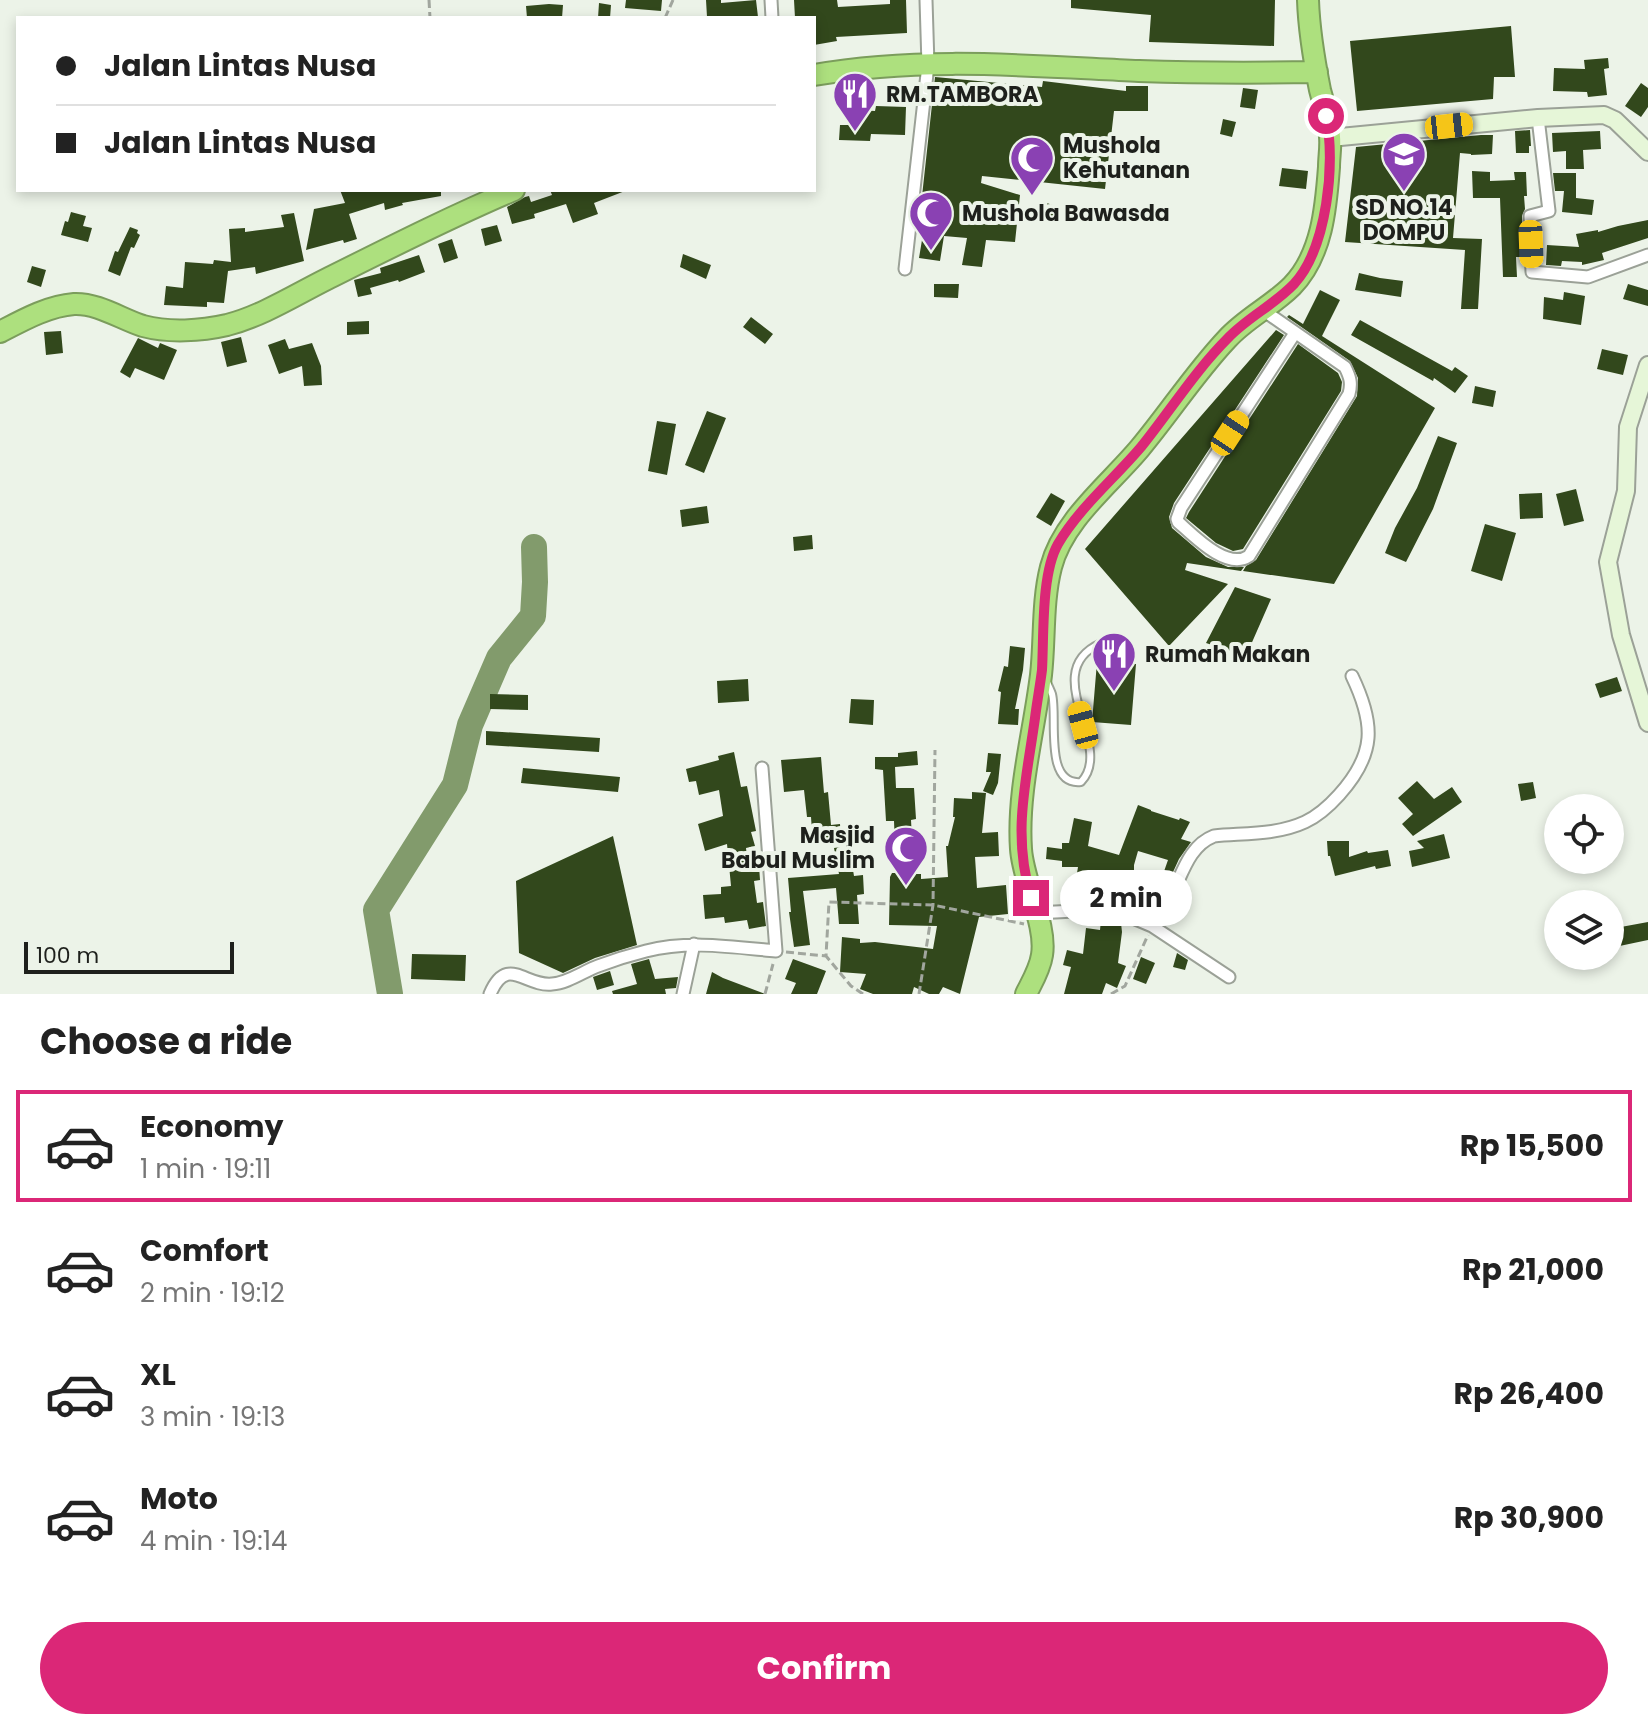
<!DOCTYPE html>
<html lang="en">
<head>
<meta charset="utf-8">
<style>
	:root { --surface:#fff; --page:#f2f2f2; --text:#222; --muted:#767676; --line:#e0e0e0; --accent:#db2777 }
	body { margin:0; font-family:Poppins,sans-serif; background:var(--page); color:var(--text); height:100vh; display:flex; flex-direction:column; font-size:30px; white-space:nowrap }
	* { box-sizing:border-box; margin:0 }
	p { font-size:26px; color:var(--muted) }
	.icon { flex:none; width:44px; height:44px; fill:none; stroke:currentColor; stroke-width:2; stroke-linecap:round; stroke-linejoin:round }
	.map { position:relative; height:994px; overflow:hidden }
	.drawer { display:flex; flex-direction:column; background:var(--surface); flex:1 }
	.drawer>* { flex:none }
	.top-card { position:absolute; left:16px; top:16px; width:800px; height:176px; border-radius:0px; box-shadow:0 4px 12px #0003; display:grid; align-content:center; height:176px; padding:0 40px; background:var(--surface) }
	.fabs { position:absolute; left:1544px; top:794px; display:grid; gap:16px }
	.fabs a { display:grid; place-items:center; width:80px; height:80px; border-radius:50%; background:var(--surface); box-shadow:0 4px 12px #0003; font-size:40px }
	.scale { position:absolute; left:24px; bottom:20px; width:210px; box-sizing:border-box; padding-left:8px; border:4px solid #1e201c; border-top:0; font-size:22px; line-height:28px; white-space:nowrap; color:#1e201c; -webkit-text-stroke:6px #ecf3e8; paint-order:stroke }
	.end { position:absolute; width:36px; height:36px; margin:-18px; border:10px solid #db2777; background:#fff; box-shadow:0 0 0 4px #fff }
	.from { border-radius:50% }
	.bubble { position:absolute; height:56px; border-radius:28px; background:var(--surface); box-shadow:0 4px 12px #0003; font-size:26px; font-weight:700; line-height:56px; text-align:center }
	.car { position:absolute; width:24px; height:48px; margin:-24px -12px; border-radius:10px; box-shadow:0 0 6px 2px #0007; background:linear-gradient(#f5c518 24%,#345 0 40%,#f5c518 0 76%,#345 0 86%,#f5c518 0) }
	.top-card b { display:flex; align-items:center; gap:28px; height:76px; font-size:30px }
	.top-card b+b { border-top:2px solid var(--line) }
	.top-card i { width:20px; height:20px; background:var(--text) }
	ul { padding:0; list-style:none }
	li { display:flex; align-items:center; gap:24px; height:112px; margin:0 16px 12px; padding:0 24px; border:4px solid transparent; border-radius:0px }
	li div { flex:1 }
	li b { display:block; font-size:30px }
	li em { font-style:normal; font-weight:700 }
	li.selected { border-color:var(--accent) }
	li>.icon { width:72px; height:72px; stroke-width:1.5 }
	h2 { padding:0 40px; font-size:36px; line-height:96px }
	.button { display:flex; gap:16px; margin-top:auto; padding:16px 40px }
	.button a { flex:1; height:92px; border-radius:48px; background:var(--accent); color:#fff; font-size:32px; font-weight:700; line-height:92px; text-align:center }
	.map>svg:first-child { display:block }
	.lines { fill:none; stroke-linecap:round; stroke-linejoin:round }
	.river { stroke:#829b6c; stroke-width:26 }
	.building { fill:#32481c }
	.lane-casing { stroke:#9ba197; stroke-width:10 }
	.street-casing { stroke:#9ba197; stroke-width:15 }
	.secondary-casing { stroke:#9ba197; stroke-width:20 }
	.highway-casing { stroke:#7b9d5c; stroke-width:24 }
	.path { stroke:#a1a69e; stroke-width:3; stroke-dasharray:8 4; stroke-linecap:butt }
	.lane { stroke:#fff; stroke-width:6 }
	.street { stroke:#fff; stroke-width:11 }
	.secondary { stroke:#e6f6d8; stroke-width:16 }
	.highway { stroke:#ade07e; stroke-width:20 }
	.route { stroke:#db2777; stroke-width:10 }
	.labels { text-anchor:middle; dominant-baseline:central; stroke-width:8; stroke-linejoin:round; paint-order:stroke }
	.poi-label { font-size:22px; font-weight:bold; fill:#1e201c; stroke:#ecf3e8; text-anchor:start }
</style>
</head>
<body>
<div class="map">
<svg width="1648" height="994" viewBox="0 0 1648 994">
	<rect width="100%" height="100%" fill="#ecf3e8"/>
	<g class="lines">
		<path class="river" d="M390 994 376 910 455 785 470 725 499 658 533 616 535 582 534 547"/>
	</g>
	<path class="building" d="M626 0H662L661 11 625 8Z
		M706 0H721V3L756 0 758 17H707Z
		M794 0H837L838 7 890 4V0H906L907 33 836 37 837 41 814 45V18H795Z
		M1071 0H1275L1274 46 1149 42 1151 15 1071 8Z
		M599 3 611 5 610 18H598Z
		M549 4 563 5 562 18H527L526 6Z
		M1511 26 1515 77H1494L1493 99 1357 111 1350 41Z
		M1608 58 1609 68 1604 69 1607 95 1588 97 1587 92 1553 91 1554 68 1585 69 1584 60Z
		M935 77 1042 87 1043 81 1126 91V86H1148V111H1114L1105 189 982 176 981 183 1020 195 1015 242 986 240 982 267 962 265 967 238 944 236 940 261 919 258 923 234 918 233Z
		M1641 83 1648 88V107L1641 117 1625 106Z
		M1243 88 1258 90 1255 109 1240 107Z
		M876 106 906 107 905 135 871 134 870 141 839 140 840 125H858L859 110 875 111Z
		M1223 119 1236 122 1232 137 1220 134Z
		M1530 130 1531 146H1529V153H1516L1515 131Z
		M1600 131 1601 149 1583 150 1584 169H1566V151L1553 152 1552 133Z
		M1481 135H1493L1492 154 1471 155V154L1460 153 1453 238 1482 239 1478 309H1461L1465 250 1345 242 1356 147Z
		M1282 168 1308 171 1306 189 1279 186Z
		M1472 171 1490 172V181L1515 180 1514 172H1526L1527 196H1524L1525 209 1522 216 1523 257H1516L1517 277H1503L1500 198H1473Z
		M1553 173H1576V198L1594 200 1592 215 1562 212 1564 191H1555Z
		M340 190H441V196L402 203 403 205 385 210 384 203 349 214 357 239 344 243 343 240 306 250 314 209 345 203Z
		M550 190H625V191L594 203 598 214 573 223 566 204 534 214 535 218 512 224 507 207 525 197 529 196 531 202 552 195Z
		M1044 202 1061 208 1057 221 1040 215Z
		M71 212 86 216 83 226 92 228 88 242 61 235 65 221 68 222Z
		M294 213 304 261 256 274 255 267 228 271 224 303 207 302V307L164 305 166 286 183 288 185 262 213 264 214 260 231 262 229 229 245 228V232L284 227 281 215Z
		M1648 220V238L1602 253 1604 260 1582 265V262L1562 261 1561 266 1546 265 1547 245 1579 247 1576 234 1598 230V232L1618 226Z
		M497 225 502 241 485 246 481 229Z
		M130 227 138 230 137 233 140 235 134 248 131 247 120 276 108 271 115 251 118 252Z
		M452 239 458 258 444 263 438 244Z
		M683 254 711 265 706 279 680 267Z
		M419 255 425 272 399 282 398 280 370 288 372 294 358 297 354 280 381 273 380 268Z
		M32 266 46 270 41 287 27 282Z
		M1359 273 1380 278 1403 281 1401 297 1355 290Z
		M934 284H959L958 298 934 297Z
		M1628 284 1648 290V306L1623 299Z
		M1320 290 1340 300 1322 336 1435 408 1334 584 1243 571 1246 566 1256 560 1357 396 1358 378 1350 361 1287 317 1289 315 1303 324Z
		M1564 292 1585 296 1581 325 1543 319 1544 297 1563 300Z
		M751 317 773 334 765 344 743 327Z
		M1360 320 1452 371 1455 367 1468 376 1455 393 1434 378 1433 381 1351 335Z
		M369 321V334L347 335V322Z
		M1276 330 1284 335 1174 503 1169 517 1172 528 1206 557 1228 567H1244L1241 571 1187 563 1185 570 1228 584 1169 646 1085 549Z
		M61 331 63 353 46 355 44 332Z
		M241 337 247 362 227 367 221 342Z
		M138 338 158 348 160 343 177 350 164 380 135 368 130 378 120 372Z
		M285 339 289 349 312 343 321 366 322 385 304 386 302 366 279 374 268 345Z
		M1298 344 1338 373 1342 382 1341 391 1243 549 1233 551 1216 543 1186 518 1189 512Z
		M1602 349 1628 355 1623 375 1597 369Z
		M1475 386 1496 391 1493 407 1472 403Z
		M707 411 726 418 704 473 685 465Z
		M657 421 676 424 667 475 648 471Z
		M1438 436 1457 443 1433 509 1406 562 1385 553 1395 528 1417 488Z
		M1576 489 1584 521 1564 526 1556 494Z
		M1051 493 1065 501 1051 526 1036 517Z
		M1542 493 1543 518 1520 519 1519 494Z
		M707 506 709 523 682 527 680 510Z
		M1485 524 1516 533 1502 581 1471 571Z
		M812 535 813 549 794 551 793 537Z
		M1235 587 1271 599 1246 656 1206 643Z
		M1010 646 1025 648 1023 670 1015 709H1019L1018 725 998 724 1001 692 998 691 1004 666 1008 667Z
		M1097 662 1136 664 1131 725 1092 722Z
		M1617 677 1622 691 1600 698 1595 684Z
		M748 679 749 701 718 703 717 681Z
		M490 694 528 695V710L490 709Z
		M851 699 874 700 873 725 849 723Z
		M486 731 600 738 599 752 486 745Z
		M917 751 918 765 895 767 896 788H914L916 819 911 820 914 874H921V879L948 877 946 846H948L955 817H953L954 798 972 799V792L986 793 982 833 998 832 999 856 975 857 977 888 1006 885 1008 914 979 917 960 994 943 987 939 994H929L914 987 912 994H873L860 989 866 974 840 972 842 937 860 939V943L875 942 933 949 937 926 889 925 890 877 892 873H896L894 821H886L883 770 875 769V757H898V753Z
		M734 752 741 787 747 786 756 831 751 832 755 846 746 848 748 867 759 866 760 880 754 881 757 903 763 902 766 926 749 929 747 920 725 923 724 917 705 919 703 895 721 894V887L731 886 727 844 705 851 698 824 723 816 719 790 699 795 696 781 689 782 686 769 719 760 718 756Z
		M988 753 1001 754 998 783 993 795 983 791 991 772H986Z
		M821 757 824 793 828 792 831 825 840 824 841 842 813 845 811 817H807L804 790 784 792 781 760Z
		M523 768 620 777 618 792 521 783Z
		M1417 781 1434 799 1452 787 1462 802 1413 836 1402 824 1413 814 1398 798Z
		M1533 782 1536 798 1521 801 1518 784Z
		M1138 805 1151 810V811L1179 820 1180 818 1190 822 1181 839 1191 842 1179 859 1168 883 1161 880 1168 860 1138 851 1134 865V877L1160 881 1157 903 1132 899 1133 902H1121V905L1101 903V896L1086 897 1074 903H1063L1060 897 1074 891 1078 867H1062V861L1046 859 1047 847 1062 849V843H1069L1074 818 1092 822 1088 846 1119 855Z
		M1444 834 1450 858 1412 867 1409 851 1424 848 1417 841Z
		M613 836 637 945 595 958 563 973 519 953 516 881Z
		M1327 841H1349V857L1367 851 1368 853 1388 850 1391 866 1376 869 1375 866 1335 876 1330 856H1328Z
		M849 846 854 876 863 875 864 894 857 895 859 924H839L836 888 803 891 810 945 794 947 789 912H791L788 878 839 874 834 848Z
		M1101 920 1121 923 1122 932 1118 963 1126 966 1117 988 1106 983 1102 994H1064L1071 967 1063 965 1067 950 1083 954 1086 928 1100 930Z
		M1648 922V940L1610 948V929Z
		M1177 953 1188 960 1185 970 1173 967Z
		M412 954 466 955 465 981 411 979Z
		M1141 957 1155 963 1146 984 1133 979Z
		M649 959 655 979 678 977 676 988 665 989 666 994H613L612 991 637 984 631 964Z
		M793 959 826 971 817 994H791L796 983 785 979Z
		M610 971 614 985 597 990 593 977Z
		M712 972 723 978 765 994H706Z"/>
	<g class="lines">
		<g class="lane-casing">
			<path id="lane" d="M1047 682C1048 685 1051 691 1052 694 1058 716 1043 786 1081 782 1116 746 1036 672 1101 643L1114 648 1124 659"/>
		</g>
		<g class="street-casing">
			<path id="street" d="M771 0 772 18
				M1538 118 1549 211 1530 216 1532 272 1588 277 1648 255
				M905 269 928 65 926 0
				M1263 310 1345 367C1350 377 1352 383 1349 394L1249 556C1227 571 1194 536 1178 522L1177 519 1181 508 1295 333
				M1036 913C1064 912 1094 908 1121 914 1132 917 1142 922 1152 926 1158 917 1165 908 1170 898 1182 876 1188 846 1214 836 1244 833 1277 835 1305 822 1318 816 1330 805 1339 795 1376 754 1375 724 1352 676
				M1152 926 1229 977
				M490 994C507 954 525 987 552 984 568 983 584 971 598 966 614 960 630 955 646 951 689 940 733 947 776 951L762 768
				M683 994 694 944"/>
		</g>
		<g class="secondary-casing">
			<path id="secondary" d="M1330 138 1538 118 1604 115 1615 120 1648 152
				M1648 365 1628 427 1626 491 1608 562 1621 635 1648 723"/>
		</g>
		<g class="highway-casing">
			<path id="highway" d="M814 75C921 56 1031 66 1139 71 1198 73 1257 73 1317 72
				M0 332C23 320 48 306 74 304 98 303 121 319 143 326 169 333 201 331 227 325 262 316 295 295 327 279 389 248 450 217 514 190
				M1026 994C1032 982 1040 969 1042 955 1047 924 1023 882 1021 849 1017 792 1034 732 1041 675 1045 640 1042 602 1051 567 1063 520 1110 484 1140 448 1170 412 1195 373 1227 339 1246 318 1272 306 1292 286 1322 255 1326 208 1329 167 1329 157 1331 147 1330 137 1329 121 1324 105 1320 90 1314 60 1309 30 1308 0"/>
		</g>
		<path class="path" d="M429 0 430 18
			M665 18 673 0
			M786 952 826 956
			M765 994 773 964
			M863 994 851 986 826 956 829 902 933 905 1024 924
			M919 994 933 905 935 750
			M1111 994 1125 986 1148 935"/>
		<use href="#lane" class="lane"/>
		<use href="#street" class="street"/>
		<use href="#secondary" class="secondary"/>
		<use href="#highway" class="highway"/>
	</g>
	<g class="lines">
		<path class="route" d="M1031 898C1012 833 1026 783 1035 718 1037 702 1040 686 1042 670 1044 635 1041 574 1058 544 1079 508 1114 479 1141 447 1170 411 1195 371 1228 338 1248 317 1274 305 1294 284 1327 248 1336 163 1326 116"/>
	</g>
	<defs>
		<g id="restaurant-pin" transform="scale(2.3)"><path d="M0 17L-7.5 6A9.5 9.5 0 1 1 7.5 6Z" fill="#8a41b3" stroke="#ecf3e8"/><path d="M-5-6h1v4h1v-4h1v4h1v-4h1v5L-1.5 .5V6h-2V.5L-5-1ZM5-6V6H3V1.5H1.5Q1.5-4 5-6Z" fill="#fff"/></g>
		<g id="school-pin" transform="scale(2.3)"><path d="M0 17L-7.5 6A9.5 9.5 0 1 1 7.5 6Z" fill="#8a41b3" stroke="#ecf3e8"/><path d="M0-5L7-2L0 1L-7-2ZM-4 1L0 2.5L4 1V4Q0 6-4 4Z" fill="#fff"/></g>
		<g id="mosque-pin" transform="scale(2.3)"><path d="M0 17L-7.5 6A9.5 9.5 0 1 1 7.5 6Z" fill="#8a41b3" stroke="#ecf3e8"/><path d="M3.5-4.9A6 6 0 1 0 3.5 4.9A5 5 0 1 1 3.5-4.9Z" fill="#fff"/></g>
	</defs>
	<g fill-rule="evenodd">
		<use href="#restaurant-pin" x="855" y="94"/>
		<use href="#school-pin" x="1404" y="154"/>
		<use href="#mosque-pin" x="1032" y="158"/>
		<use href="#mosque-pin" x="931" y="213"/>
		<use href="#restaurant-pin" x="1114" y="654"/>
		<use href="#mosque-pin" x="906" y="848"/>
	</g>
	<g class="labels">
		<g class="poi-label">
			<text x="886" y="94">RM.TAMBORA</text>
			<text x="1063" y="145">Mushola<tspan x="1063" dy="25">Kehutanan</tspan></text>
			<text x="1404" y="207" text-anchor="middle">SD NO.14<tspan x="1404" dy="25">DOMPU</tspan></text>
			<text x="962" y="213">Mushola Bawasda</text>
			<text x="1145" y="654">Rumah Makan</text>
			<text x="875" y="835" text-anchor="end">Masjid<tspan x="875" dy="25">Babul Muslim</tspan></text>
		</g>
	</g>
</svg>
<div class="fabs">
<a><svg class="icon" aria-label="locate" viewBox="0 0 24 24"><circle cx="12" cy="12" r="6"/><path d="M12 2v4M12 18v4M2 12h4M18 12h4"/></svg></a>
<a><svg class="icon" aria-label="layers" viewBox="0 0 24 24"><path d="M12 4l9 5-9 5-9-5zM3 14l9 5 9-5"/></svg></a>
</div>
<div class="scale">100 m</div>
<i class="end from" style="left:1326px;top:116px"></i>
<i class="end" style="left:1031px;top:898px"></i>
<div class="bubble" style="left:1060px;top:870px;width:132px">2 min</div>
<i class="car" style="left:1449px;top:126px;rotate:84deg"></i>
<i class="car" style="left:1531px;top:244px;rotate:178deg"></i>
<i class="car" style="left:1230px;top:433px;rotate:33deg"></i>
<i class="car" style="left:1083px;top:725px;rotate:345deg"></i>
<div class="top-card">
<b><i class="from"></i>Jalan Lintas Nusa</b>
<b><i></i>Jalan Lintas Nusa</b>
</div>
</div>
<section class="drawer">
<h2>Choose a ride</h2>
<ul>
<li class="selected"><svg class="icon" aria-label="car" viewBox="0 0 24 24"><path d="M5 17H2v-5l4-1 3-4h7l3 4 3 1v5h-3M9 17h6M6 11h13"/><circle cx="7" cy="17" r="2"/><circle cx="17" cy="17" r="2"/></svg><div><b>Economy</b><p>1 min · 19:11</p></div><em>Rp 15,500</em></li>
<li><svg class="icon" aria-label="car" viewBox="0 0 24 24"><path d="M5 17H2v-5l4-1 3-4h7l3 4 3 1v5h-3M9 17h6M6 11h13"/><circle cx="7" cy="17" r="2"/><circle cx="17" cy="17" r="2"/></svg><div><b>Comfort</b><p>2 min · 19:12</p></div><em>Rp 21,000</em></li>
<li><svg class="icon" aria-label="car" viewBox="0 0 24 24"><path d="M5 17H2v-5l4-1 3-4h7l3 4 3 1v5h-3M9 17h6M6 11h13"/><circle cx="7" cy="17" r="2"/><circle cx="17" cy="17" r="2"/></svg><div><b>XL</b><p>3 min · 19:13</p></div><em>Rp 26,400</em></li>
<li><svg class="icon" aria-label="car" viewBox="0 0 24 24"><path d="M5 17H2v-5l4-1 3-4h7l3 4 3 1v5h-3M9 17h6M6 11h13"/><circle cx="7" cy="17" r="2"/><circle cx="17" cy="17" r="2"/></svg><div><b>Moto</b><p>4 min · 19:14</p></div><em>Rp 30,900</em></li>
</ul>
<div class="button"><a>Confirm</a></div>
</section>
</body>
</html>
